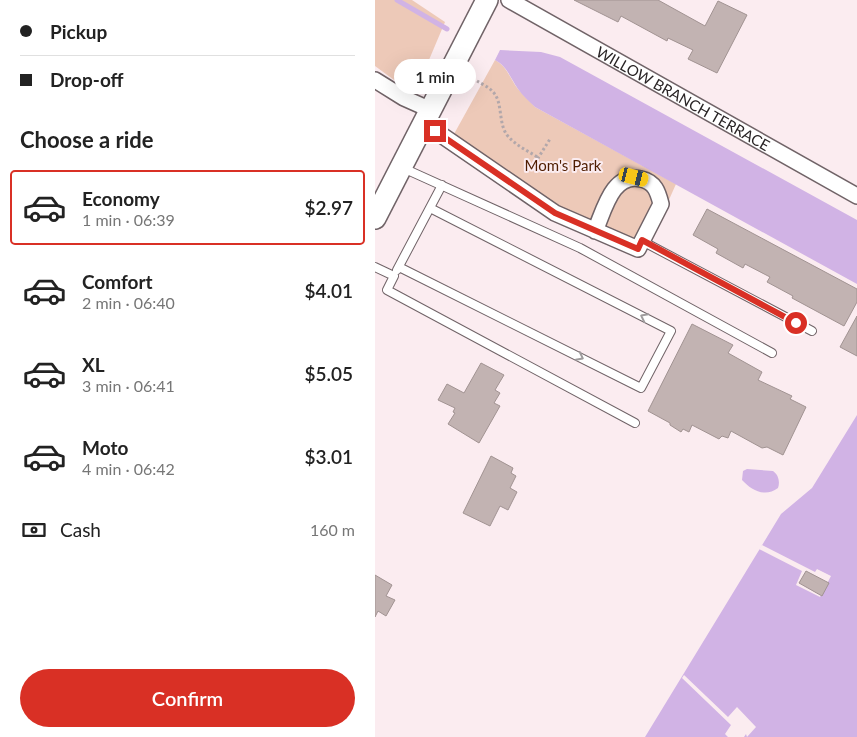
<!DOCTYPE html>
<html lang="en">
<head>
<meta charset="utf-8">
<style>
	:root { --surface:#fff; --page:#f2f2f2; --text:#222; --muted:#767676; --line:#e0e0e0; --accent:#d93025 }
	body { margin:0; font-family:Lato,sans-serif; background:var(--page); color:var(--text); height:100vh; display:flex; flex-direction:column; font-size:19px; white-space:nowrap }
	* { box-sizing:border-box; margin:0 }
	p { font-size:16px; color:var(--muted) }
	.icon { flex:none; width:28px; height:28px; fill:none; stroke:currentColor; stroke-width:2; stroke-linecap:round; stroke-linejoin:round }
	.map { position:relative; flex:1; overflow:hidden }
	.sheet { display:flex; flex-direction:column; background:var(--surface); width:375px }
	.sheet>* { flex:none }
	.guide { display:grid; align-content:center; height:110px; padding:0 20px; background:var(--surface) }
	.end { position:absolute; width:22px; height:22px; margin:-11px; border:6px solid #d93025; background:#fff; box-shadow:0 0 0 2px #fff }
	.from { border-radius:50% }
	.bubble { position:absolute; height:35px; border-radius:18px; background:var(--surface); box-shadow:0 5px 20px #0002; font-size:16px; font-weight:600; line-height:35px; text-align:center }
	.car { position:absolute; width:15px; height:30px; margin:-15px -8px; border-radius:6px; box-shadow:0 0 4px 1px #0007; background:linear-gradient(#f5c518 24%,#345 0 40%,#f5c518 0 76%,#345 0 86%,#f5c518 0) }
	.guide b { display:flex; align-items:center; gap:18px; height:48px; font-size:19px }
	.guide b+b { border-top:1px solid var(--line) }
	.guide i { width:12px; height:12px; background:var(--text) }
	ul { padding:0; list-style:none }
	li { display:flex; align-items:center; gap:15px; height:75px; margin:0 10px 8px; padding:0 10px; border:2px solid transparent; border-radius:5px }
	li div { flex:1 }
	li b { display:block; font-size:19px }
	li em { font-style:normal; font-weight:600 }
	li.active { border-color:var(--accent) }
	li>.icon { width:45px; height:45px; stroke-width:1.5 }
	h2 { padding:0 20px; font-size:22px; line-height:60px }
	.pay { display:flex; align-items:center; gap:12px; height:55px; padding:0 20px; font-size:19px }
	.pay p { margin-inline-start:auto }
	.button { display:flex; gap:10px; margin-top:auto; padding:10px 20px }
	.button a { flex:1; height:58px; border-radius:30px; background:var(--accent); color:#fff; font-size:20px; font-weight:600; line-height:58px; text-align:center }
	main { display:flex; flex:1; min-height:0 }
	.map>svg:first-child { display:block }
	.green { fill:#edc9b8 }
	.water { fill:#d1b3e5 }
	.pier { fill:#fbecf0 }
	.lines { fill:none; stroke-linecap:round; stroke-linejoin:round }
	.stream { stroke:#d1b3e5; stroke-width:5 }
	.building { fill:#c2b3b2; stroke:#a19392 }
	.service-casing { stroke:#706367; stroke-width:10 }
	.minor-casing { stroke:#706367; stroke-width:18 }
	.secondary-casing { stroke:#706367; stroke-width:24 }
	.path { stroke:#b2a7aa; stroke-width:3; stroke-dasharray:2.5 2.5; stroke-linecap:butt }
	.service { stroke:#fff; stroke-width:8 }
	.minor { stroke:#fff; stroke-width:15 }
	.secondary { stroke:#fff; stroke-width:21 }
	.oneway { stroke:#9f9c9d }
	.route { stroke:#d93025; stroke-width:6 }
	.labels { text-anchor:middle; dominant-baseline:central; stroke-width:4; stroke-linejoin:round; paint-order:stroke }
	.street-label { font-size:15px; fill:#292425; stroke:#fbecf0 }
	.park-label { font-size:15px; fill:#4f1d01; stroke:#fbecf0 }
</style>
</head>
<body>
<main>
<section class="sheet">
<div class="guide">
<b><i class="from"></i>Pickup</b>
<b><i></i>Drop-off</b>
</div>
<h2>Choose a ride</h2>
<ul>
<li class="active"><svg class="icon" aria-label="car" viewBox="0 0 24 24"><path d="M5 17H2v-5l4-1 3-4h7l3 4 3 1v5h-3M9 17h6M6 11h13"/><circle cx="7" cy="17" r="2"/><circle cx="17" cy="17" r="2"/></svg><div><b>Economy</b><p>1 min · 06:39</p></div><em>$2.97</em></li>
<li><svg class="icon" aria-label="car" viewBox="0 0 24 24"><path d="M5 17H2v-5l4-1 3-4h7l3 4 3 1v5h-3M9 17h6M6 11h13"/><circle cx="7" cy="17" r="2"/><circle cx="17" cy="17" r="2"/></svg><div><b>Comfort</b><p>2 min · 06:40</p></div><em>$4.01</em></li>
<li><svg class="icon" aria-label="car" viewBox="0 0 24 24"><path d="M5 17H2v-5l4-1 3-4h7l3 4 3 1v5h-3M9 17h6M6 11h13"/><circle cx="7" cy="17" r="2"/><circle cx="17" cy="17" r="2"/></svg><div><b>XL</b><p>3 min · 06:41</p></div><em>$5.05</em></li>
<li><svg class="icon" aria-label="car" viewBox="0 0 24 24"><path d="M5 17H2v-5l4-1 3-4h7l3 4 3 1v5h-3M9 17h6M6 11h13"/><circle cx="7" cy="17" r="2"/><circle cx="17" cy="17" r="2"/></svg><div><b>Moto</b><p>4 min · 06:42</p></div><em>$3.01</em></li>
</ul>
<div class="pay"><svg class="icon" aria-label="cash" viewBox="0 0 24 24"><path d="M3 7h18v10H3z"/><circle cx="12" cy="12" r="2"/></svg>Cash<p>160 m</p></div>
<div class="button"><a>Confirm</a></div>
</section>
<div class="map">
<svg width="482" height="737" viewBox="0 0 482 737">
	<rect width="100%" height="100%" fill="#fbecf0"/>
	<path class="green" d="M0 0H37L70 22 40 93 30 88 0 66Z
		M120 60C132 66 135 79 143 89 148 95 155 101 160 107L301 184 273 247 224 223 198 213 165 196 79 134Z"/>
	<path class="water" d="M125 50 166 52 185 57 482 220V284L160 107C154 101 148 96 143 89 136 79 132 66 120 60Z
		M482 415V737H270L406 514 437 488Z
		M372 469 398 471C404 475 405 483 403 488 390 498 376 490 367 480L368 471Z"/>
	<path class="pier" d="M387 545 440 572 442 569 456 576 445 597 421 585 427 571 384 549Z
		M309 675 353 717 362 707 381 727 372 737 371 734 369 737H353L350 734 356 725 307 678Z"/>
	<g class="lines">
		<path class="stream" d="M22 0 72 29"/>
	</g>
	<path class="building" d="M199 0H283L330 26 343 1 372 15 342 73 313 59 318 50 293 38 292 41 246 16 243 22Z
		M332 209 482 289V302L469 326 417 298 418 296 392 282 395 277 370 264 368 268 341 253 343 249 318 235Z
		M482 316V356L465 347Z
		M317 324 358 345 353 353 387 372 383 380 417 396 415 399 431 407 408 455 392 447 387 448 356 431 353 438 347 436 344 439 317 425 314 432 308 429 306 432 295 425V423L273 411Z
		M106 363 129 375 120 390 125 393 119 403 125 406 104 443 73 424 80 413 78 412 80 408 63 400 72 384 89 393Z
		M116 456 138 468 136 473 141 476 135 488 142 492 133 510 125 506 115 526 88 513Z
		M431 571 454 583 447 596 424 583Z
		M0 575 17 585 11 596 20 600 11 616 3 611 0 617Z"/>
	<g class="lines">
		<g class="service-casing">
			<path id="service" d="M28 168 205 248 397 353
				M267 241 437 331
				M0 267 19 276 12 290 260 423
				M24 267 266 388 296 331 55 208
				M22 270 67 185"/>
		</g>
		<g class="minor-casing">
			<g id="minor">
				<path id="s1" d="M134 0 482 196"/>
				<path d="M0 80 29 98 56 110"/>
				<path d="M49 123 180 213 263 249 286 204C283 192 280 182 266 179 237 172 229 211 220 231"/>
			</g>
		</g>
		<g class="secondary-casing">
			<path id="secondary" d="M0 218 112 0"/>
		</g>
		<path class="path" d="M102 81C107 84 114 87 118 92 128 102 123 123 132 135 140 145 153 151 164 158
			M160 163 175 139"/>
		<use href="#service" class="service"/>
		<use href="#minor" class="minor"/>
		<use href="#secondary" class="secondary"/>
	</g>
	<defs><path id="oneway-chevron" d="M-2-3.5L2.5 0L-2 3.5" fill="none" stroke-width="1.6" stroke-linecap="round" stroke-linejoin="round" transform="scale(1.25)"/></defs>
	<g class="oneway">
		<use href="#oneway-chevron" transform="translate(269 317) rotate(-153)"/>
		<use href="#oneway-chevron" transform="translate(205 357) rotate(27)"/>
	</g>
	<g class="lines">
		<path class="route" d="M60 131 180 213 263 249 267 240 421 323"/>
	</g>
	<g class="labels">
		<g class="street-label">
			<text stroke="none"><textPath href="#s1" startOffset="200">WILLOW BRANCH TERRACE</textPath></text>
		</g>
		<g class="park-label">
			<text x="188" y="165">Mom's Park</text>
		</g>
	</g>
</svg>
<i class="end from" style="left:421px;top:323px"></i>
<i class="end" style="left:60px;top:131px"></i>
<div class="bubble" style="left:19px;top:59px;width:82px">1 min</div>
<i class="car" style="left:259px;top:177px;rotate:104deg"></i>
</div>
</main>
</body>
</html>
